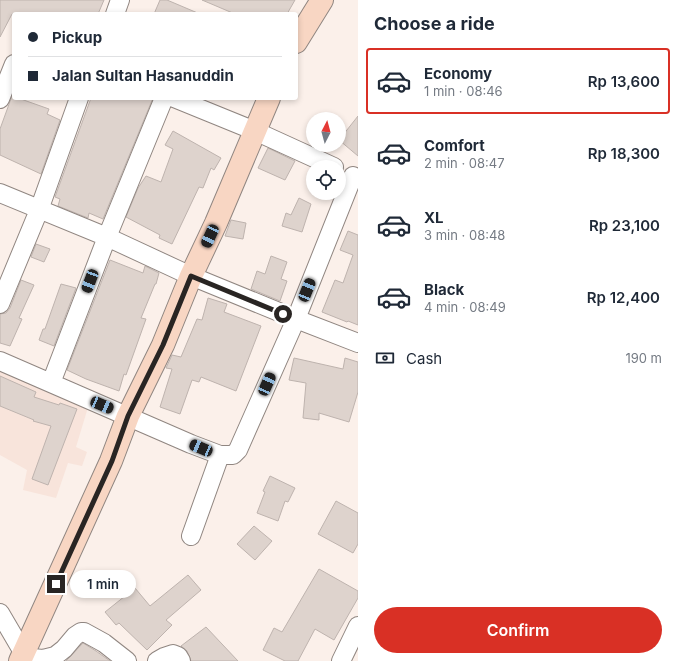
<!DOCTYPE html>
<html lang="en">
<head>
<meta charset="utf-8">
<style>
	:root { --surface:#fff; --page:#f6f6f7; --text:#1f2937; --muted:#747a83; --line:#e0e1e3; --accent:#d93025 }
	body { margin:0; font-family:Inter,sans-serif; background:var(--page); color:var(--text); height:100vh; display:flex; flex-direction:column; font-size:15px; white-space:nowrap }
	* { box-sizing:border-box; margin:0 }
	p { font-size:13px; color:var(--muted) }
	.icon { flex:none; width:22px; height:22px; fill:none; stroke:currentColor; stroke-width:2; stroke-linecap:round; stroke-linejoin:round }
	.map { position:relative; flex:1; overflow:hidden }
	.side { display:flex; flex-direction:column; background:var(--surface); width:320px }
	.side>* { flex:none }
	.guide { position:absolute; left:12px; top:12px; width:286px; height:88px; border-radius:4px; box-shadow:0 2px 6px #0003; display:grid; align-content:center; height:88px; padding:0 16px; background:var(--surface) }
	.needle { width:26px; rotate:6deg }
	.buttons { position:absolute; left:306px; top:112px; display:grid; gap:8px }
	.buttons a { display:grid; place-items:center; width:40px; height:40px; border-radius:50%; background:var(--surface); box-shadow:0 2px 6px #0003; font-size:20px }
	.end { position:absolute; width:18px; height:18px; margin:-9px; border:5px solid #292523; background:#fff; box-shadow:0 0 0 2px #fff }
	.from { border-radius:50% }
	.bubble { position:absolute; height:28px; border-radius:14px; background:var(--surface); box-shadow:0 2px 6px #0003; font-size:13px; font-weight:600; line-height:28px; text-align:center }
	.car { position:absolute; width:12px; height:24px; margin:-12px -6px; border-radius:5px; box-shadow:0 0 3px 1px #0007; background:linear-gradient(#222 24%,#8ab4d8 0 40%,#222 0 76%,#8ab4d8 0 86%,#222 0) }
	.guide b { display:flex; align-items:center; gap:14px; height:38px; font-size:15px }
	.guide b+b { border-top:1px solid var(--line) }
	.guide i { width:10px; height:10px; background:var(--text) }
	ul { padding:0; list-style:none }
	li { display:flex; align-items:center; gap:12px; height:66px; margin:0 8px 6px; padding:0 8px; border:2px solid transparent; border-radius:4px }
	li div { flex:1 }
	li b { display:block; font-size:15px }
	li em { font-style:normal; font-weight:600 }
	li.current { border-color:var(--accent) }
	li>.icon { width:36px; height:36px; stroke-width:1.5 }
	h2 { padding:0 16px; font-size:18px; line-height:48px }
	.pay { display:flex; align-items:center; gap:10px; height:44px; padding:0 16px; font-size:15px }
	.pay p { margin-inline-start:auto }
	.action { display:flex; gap:8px; margin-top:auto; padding:8px 16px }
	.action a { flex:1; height:46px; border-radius:24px; background:var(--accent); color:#fff; font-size:16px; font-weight:600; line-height:46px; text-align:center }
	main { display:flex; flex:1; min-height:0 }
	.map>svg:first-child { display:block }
	.built { fill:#f8e4db }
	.building { fill:#ded3cd; stroke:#beb3ae }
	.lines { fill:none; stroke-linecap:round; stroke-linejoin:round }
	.minor-casing { stroke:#908681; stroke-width:20 }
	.secondary-casing { stroke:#908681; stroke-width:24 }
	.minor { stroke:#fff; stroke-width:18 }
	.secondary { stroke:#f8d6c3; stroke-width:22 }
	.route { stroke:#292523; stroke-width:5 }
</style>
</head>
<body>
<main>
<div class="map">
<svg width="358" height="661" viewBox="0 0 358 661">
	<rect width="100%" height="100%" fill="#fbf0ea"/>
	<path class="built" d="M0 364 89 404 76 447 87 452 82 466 68 463 56 498 23 490 27 470 0 455Z"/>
	<path class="building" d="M0 0H104L98 14H12L0 37Z
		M160 0H167L200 14H154Z
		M202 0H295L287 14H235Z
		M12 96 14 98H18L49 109 47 114 60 120 41 174 0 155V129Z
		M91 98H153L103 219 89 213 88 218 58 206 60 199 55 197Z
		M358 116V156L339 140Z
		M173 131 221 158 214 170 211 168 203 188 199 187 172 244 159 238 160 235 126 217 138 188 146 176 161 182 173 149 165 145Z
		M268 148 295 161 285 180 258 168Z
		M299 198 311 204 302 232 282 226 286 213 291 215Z
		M231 220 246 223 243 239 225 236Z
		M348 231 358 235V325L348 321 347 322 322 312 335 280 343 283 353 255 340 250Z
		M36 244 50 249 44 262 31 257Z
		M271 256 287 262 281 279 287 281 280 301 251 289 257 271 265 274Z
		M110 260 143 273 145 266 159 273 156 284H155L141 318 146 319 126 375 124 374 119 391 86 379 67 370Z
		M21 280 34 285 19 318 22 319 10 346 0 343V314L6 313 10 308Z
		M61 284 76 288 54 346 39 340 43 329H45Z
		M208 298 227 304 224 312 261 326 236 391 201 377 199 382 192 380 180 414 160 407 172 369 166 368 172 355 181 357 197 319 202 320Z
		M294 358 343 369 345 358 358 362V392L349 422 319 413V420L303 418 306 383 289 380Z
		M0 376 36 392 34 397 59 405 60 403 77 409 48 485 32 479 51 426 33 421 34 420 0 406Z
		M270 476 295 488 288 502 285 501 278 521 257 513 265 492 263 491Z
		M336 501 358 513V544L353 553 318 534Z
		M254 526 272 541 255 560 237 544Z
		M319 569 358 591V598L334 640 315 629 298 661H285L263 650 274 628 282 632Z
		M188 575 201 590 166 620 172 625 147 650 119 623 116 625 105 612 135 588 150 606Z
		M206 627 238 661H191L187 651 181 646Z
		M83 643 96 651 110 661H66Z"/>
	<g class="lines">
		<g class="minor-casing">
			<path id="minor" d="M115 14 120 0
				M174 98 255 131 334 167
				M0 99 14 64
				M0 193 107 237 191 276 296 319 358 343
				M0 304 39 210 79 98
				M0 361 191 444 220 455 191 536
				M51 383 107 237 164 98
				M220 455H233L238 450 296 319 353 176
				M0 613 24 654 32 658 43 659 55 656 64 649 75 636 81 632H84L104 643 127 661
				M157 661 164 657 173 654 178 656 181 661
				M341 661 358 626"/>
		</g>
		<g class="secondary-casing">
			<path id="secondary" d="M296 42 322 0
				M20 661 111 461 128 416 163 345 191 276 216 223 269 98"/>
		</g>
		<use href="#minor" class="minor"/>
		<use href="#secondary" class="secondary"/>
	</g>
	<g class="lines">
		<path class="route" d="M56 584 112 461 128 416 163 345 191 276 283 314"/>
	</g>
</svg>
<div class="buttons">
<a><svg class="needle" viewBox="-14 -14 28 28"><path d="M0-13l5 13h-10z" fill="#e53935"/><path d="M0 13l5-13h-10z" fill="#747a83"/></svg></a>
<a><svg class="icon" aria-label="locate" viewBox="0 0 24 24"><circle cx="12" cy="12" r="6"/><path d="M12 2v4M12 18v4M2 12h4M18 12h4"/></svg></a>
</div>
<i class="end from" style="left:283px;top:314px"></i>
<i class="end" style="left:56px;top:584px"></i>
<div class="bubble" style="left:70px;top:570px;width:66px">1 min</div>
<i class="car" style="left:210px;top:236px;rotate:205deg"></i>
<i class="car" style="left:90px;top:281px;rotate:201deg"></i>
<i class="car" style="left:307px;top:290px;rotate:22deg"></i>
<i class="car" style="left:267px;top:384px;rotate:24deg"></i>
<i class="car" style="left:102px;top:405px;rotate:113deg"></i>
<i class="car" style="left:201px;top:448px;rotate:293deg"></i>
<div class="guide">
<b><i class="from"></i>Pickup</b>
<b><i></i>Jalan Sultan Hasanuddin</b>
</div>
</div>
<section class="side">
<h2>Choose a ride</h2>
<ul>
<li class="current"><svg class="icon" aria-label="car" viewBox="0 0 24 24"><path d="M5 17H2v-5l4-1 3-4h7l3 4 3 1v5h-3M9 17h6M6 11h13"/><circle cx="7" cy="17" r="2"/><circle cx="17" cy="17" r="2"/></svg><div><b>Economy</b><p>1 min · 08:46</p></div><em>Rp 13,600</em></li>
<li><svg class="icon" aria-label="car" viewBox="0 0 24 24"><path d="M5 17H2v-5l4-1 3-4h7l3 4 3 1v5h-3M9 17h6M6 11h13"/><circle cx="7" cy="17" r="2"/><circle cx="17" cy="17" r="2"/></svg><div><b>Comfort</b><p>2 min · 08:47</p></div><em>Rp 18,300</em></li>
<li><svg class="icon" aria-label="car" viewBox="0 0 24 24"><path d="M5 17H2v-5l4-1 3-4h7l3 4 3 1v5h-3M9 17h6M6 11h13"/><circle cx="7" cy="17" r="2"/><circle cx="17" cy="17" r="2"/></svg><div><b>XL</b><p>3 min · 08:48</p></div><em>Rp 23,100</em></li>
<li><svg class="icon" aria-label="car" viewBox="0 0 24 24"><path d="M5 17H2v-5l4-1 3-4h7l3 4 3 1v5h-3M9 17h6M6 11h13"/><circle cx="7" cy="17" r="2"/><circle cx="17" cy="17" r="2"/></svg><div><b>Black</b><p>4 min · 08:49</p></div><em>Rp 12,400</em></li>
</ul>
<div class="pay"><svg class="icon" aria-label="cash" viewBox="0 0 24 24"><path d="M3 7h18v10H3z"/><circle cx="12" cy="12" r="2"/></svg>Cash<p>190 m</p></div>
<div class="action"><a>Confirm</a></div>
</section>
</main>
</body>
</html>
